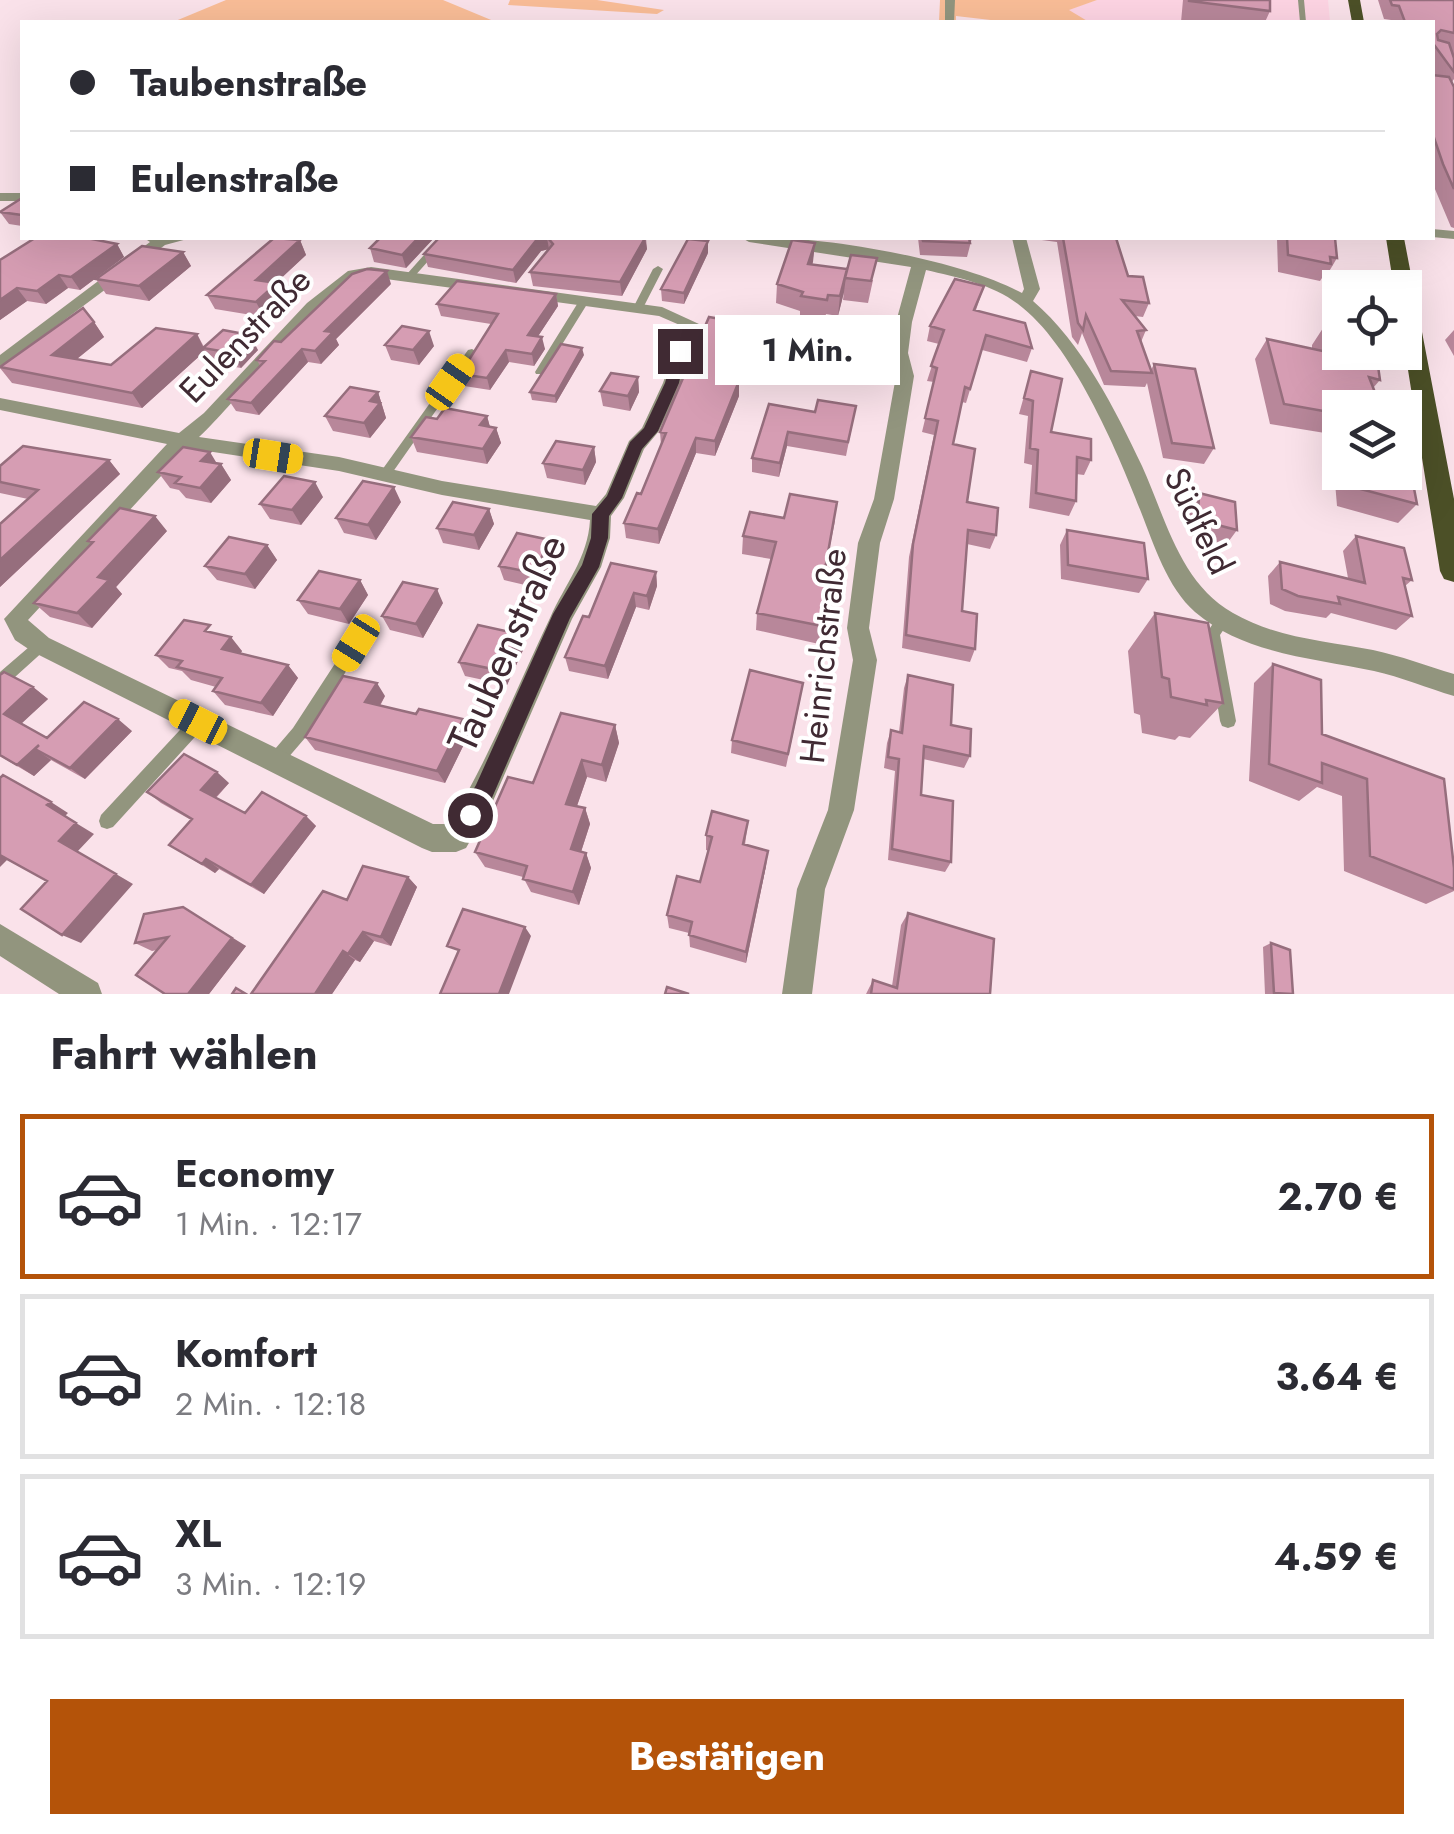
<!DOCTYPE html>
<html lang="de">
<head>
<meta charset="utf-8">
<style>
	:root { --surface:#fff; --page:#f2f2f3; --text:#2b2b33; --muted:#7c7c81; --line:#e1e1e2; --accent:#b45309 }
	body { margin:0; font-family:Jost,sans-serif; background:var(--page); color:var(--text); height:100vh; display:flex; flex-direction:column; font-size:38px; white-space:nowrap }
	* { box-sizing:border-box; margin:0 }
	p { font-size:32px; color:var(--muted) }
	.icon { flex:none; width:55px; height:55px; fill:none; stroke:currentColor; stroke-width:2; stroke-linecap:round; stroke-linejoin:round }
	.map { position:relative; height:994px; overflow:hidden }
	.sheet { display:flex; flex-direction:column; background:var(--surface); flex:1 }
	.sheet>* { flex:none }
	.top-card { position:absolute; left:20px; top:20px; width:1415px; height:220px; border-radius:0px; box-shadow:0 10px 40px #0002; display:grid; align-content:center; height:220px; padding:0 50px; background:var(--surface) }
	.buttons { position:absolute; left:1322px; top:270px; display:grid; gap:20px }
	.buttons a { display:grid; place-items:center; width:100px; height:100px; border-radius:0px; background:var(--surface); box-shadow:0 10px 40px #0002; font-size:50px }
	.end { position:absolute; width:45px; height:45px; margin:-22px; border:12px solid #402a33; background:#fff; box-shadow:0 0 0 5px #fff }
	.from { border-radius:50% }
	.bubble { position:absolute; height:70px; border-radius:0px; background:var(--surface); box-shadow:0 10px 40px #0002; font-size:32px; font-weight:700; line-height:70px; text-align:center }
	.car { position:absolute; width:30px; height:60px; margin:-30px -15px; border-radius:12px; box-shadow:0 0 8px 2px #0007; background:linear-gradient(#f5c518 24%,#345 0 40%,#f5c518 0 76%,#345 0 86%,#f5c518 0) }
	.top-card b { display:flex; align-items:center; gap:35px; height:95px; font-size:38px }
	.top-card b+b { border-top:2px solid var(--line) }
	.top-card i { width:25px; height:25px; background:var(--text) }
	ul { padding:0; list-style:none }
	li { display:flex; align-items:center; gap:30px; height:165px; margin:0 20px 15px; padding:0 30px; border:5px solid var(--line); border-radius:0px }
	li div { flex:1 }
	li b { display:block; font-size:38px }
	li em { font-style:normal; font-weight:700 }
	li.on { border-color:var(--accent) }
	li>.icon { width:90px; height:90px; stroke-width:1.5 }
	h2 { padding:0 50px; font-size:45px; line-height:120px }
	.primary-button { display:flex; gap:20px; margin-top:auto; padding:20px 50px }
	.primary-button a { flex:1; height:115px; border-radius:0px; background:var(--accent); color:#fff; font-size:40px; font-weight:700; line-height:115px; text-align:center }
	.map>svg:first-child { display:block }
	.built { fill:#fdd4e3 }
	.green { fill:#f9bd97 }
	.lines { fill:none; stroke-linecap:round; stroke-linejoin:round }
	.lane { fill:#92957e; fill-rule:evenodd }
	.street { fill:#92957e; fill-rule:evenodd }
	.primary { fill:#4c5027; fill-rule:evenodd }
	.wall { fill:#b8879a }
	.shaded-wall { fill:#966e7d }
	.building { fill:#d69db3; stroke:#966e7d; stroke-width:2.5 }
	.route { fill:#402a33 }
	.labels { text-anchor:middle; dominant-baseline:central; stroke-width:8; stroke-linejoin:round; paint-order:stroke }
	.street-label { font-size:35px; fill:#402a33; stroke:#fff }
	.near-street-label { font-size:42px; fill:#402a33; stroke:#fff }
</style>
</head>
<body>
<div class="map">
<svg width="1454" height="994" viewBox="0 0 1454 994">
	<rect width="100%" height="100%" fill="#fae2ea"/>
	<path class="built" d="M1097 0H1328L1330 22H1089L1067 10Z"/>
	<path class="green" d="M226 0H443L496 22H173Z
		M510 0H597L664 10 657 14 508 5Z
		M940 0H1097L1069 10 1089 22H1008L956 16V22H939Z"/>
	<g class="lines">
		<path class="lane" d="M1298 0H1304L1306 22H1300Z
			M435 245 440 248 438 250 413 278H407V274L432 246Z
			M658 266 663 269 643 308 638 311 635 310 633 308 653 269Z
			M584 298 589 301 545 372 544 374H536L535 372 579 301Z
			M472 349 477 352 390 476H382L380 473 382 470 468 350Z
			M1223 614 1228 616 1230 620 1220 635 1236 721 1234 726 1228 728 1222 726 1220 721 1206 634 1218 616Z
			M356 637 361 639 363 643 361 647 305 738 281 766 275 769 269 766 267 761 269 756 293 728 351 639Z
			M41 639 46 641 48 645 46 649 5 686 0 688V672L36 641Z
			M198 715 204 717 206 722 204 727 113 827 107 829 101 827 99 821 101 815 192 717Z"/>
		<path class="street" d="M945 0H955L954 22H945Z
			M0 193H22V201H0Z
			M1432 229 1454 231V239L1432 237Z
			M144 238H191L165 245 0 368V355L150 242Z
			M742 238C813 233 959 259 1022 293L1024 289 1012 238H1026L1040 289 1033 301C1082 343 1115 409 1142 466 1166 519 1180 583 1233 613 1276 638 1326 641 1373 650 1401 656 1427 666 1454 674V696C1427 688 1401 677 1374 671 1313 658 1244 654 1195 612 1167 587 1154 545 1141 512 1117 450 1072 344 1018 304 992 284 956 277 926 270L912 322 908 353 914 376 894 499 880 543 869 628 877 660 854 810 825 889 812 994H782L797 889 828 810 853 660 847 628 858 543 874 499 896 376 892 353 896 322 911 267 749 242Z
			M371 267 662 307 699 324 681 383 659 431 644 449 624 498 611 516 610 538 601 567 572 619 493 801 466 848 456 852H432L422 848 33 652 15 640 4 619 167 444 0 410V398L179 433 204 413 307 303 348 271ZM371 277 659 316 682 326 663 383 642 428 629 441 606 494 596 506 442 481 339 457 199 437C238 402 326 282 371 277ZM187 448 339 471 442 495 590 520C588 558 565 584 550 618 517 687 489 759 449 824H433L49 638 28 620Z
			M0 924 98 983 102 994H59L0 956Z"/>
		<path class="primary" d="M1348 0H1360L1364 22H1352Z
			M1386 238H1404L1454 499V582L1444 579 1440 571 1405 351V288H1394Z"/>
	</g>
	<path class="wall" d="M1183 0H1270V11L1265 22H1181Z
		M1378 0H1454V79L1452 82 1454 87V228L1451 227 1432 182V75L1436 76 1432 70V22H1392L1391 20 1384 19Z
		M22 198V226L9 224 0 212Z
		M35 238H103L99 240 117 244 124 257 80 290 68 288 46 304 27 301 0 320V260Z
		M380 238H438H434L406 268 374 262 370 248Z
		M439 238H646L647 249 622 296 533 286 530 272 549 249 541 251 516 283 428 267 424 254Z
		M918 238H972L967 257 920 255Z
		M1034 238H1116L1128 276 1149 303 1143 317 1135 316 1146 330 1141 342 1151 370 1154 364 1214 448 1204 464 1163 458 1147 383 1145 387 1104 385 1082 333 1078 345 1072 337 1057 242 1034 239Z
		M1277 238H1335L1337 258 1327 275H1324L1320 281 1278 272Z
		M300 240 306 255 276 283 284 298 264 317 215 309 207 295Z
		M815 243 812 265 873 280 868 303 843 300 844 292 838 316 826 314 825 319 800 315V311L776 303 777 284Z
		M183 252 191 266 149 301 106 294 96 279Z
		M708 253 684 304 662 301 661 289Z
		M391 284 336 339 339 345 321 364 308 362 259 415 236 411 228 399 260 366 257 360 281 342Z
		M984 286 976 310 1032 348 1027 362 982 350 966 403 962 402 953 444 967 502 996 535 990 549 967 544 962 611 975 649 970 662 902 648 909 557 934 435 922 432 934 382 927 381 939 344 927 341 930 326Z
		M556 294 558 306 538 336 545 349 534 366 509 362 490 390 464 386 460 374 491 324 441 316 437 304Z
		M94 322 104 337 77 359 111 365 197 334 204 347 258 350 241 368 212 363 205 351 142 408 12 383 0 368Z
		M1325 325 1380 380 1373 388 1340 408V472H1405L1417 504 1398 523 1337 506 1331 434 1270 424 1255 359 1267 339 1312 349V345Z
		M1454 330V356L1445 340Z
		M744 338 728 379 739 396 715 456 696 453 659 544 626 538 624 523 641 494 661 445 660 432Z
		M385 345 434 346 419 365 391 360Z
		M868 346 861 382 832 377 833 362Z
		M584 355 556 403 532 400 530 392Z
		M1031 371 1051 432 1091 460 1084 475 1076 474V501L1069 516 1029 508 1032 465 1024 463 1028 416 1019 414Z
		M638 377 639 392 630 411 603 406 600 391Z
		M378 392 386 418 370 438 333 431 325 416Z
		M856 406 846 456 787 446 779 477 752 472V458L815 412Z
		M487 416 490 427 496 428 501 443 487 464 417 452 411 437 437 419Z
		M594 447 596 462 585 485 547 478 543 463Z
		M109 460 120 474 0 587 28 499 0 493V466Z
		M218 464H221L231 480 211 503 186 498 179 490 170 488 158 472Z
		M1199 493 1237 530 1226 545 1189 535V508Z
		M323 497 301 525 270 519 260 504Z
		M401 502 376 540 344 533 336 518Z
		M489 509 494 524 479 550 443 543 437 528Z
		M784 518 835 521 824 575 832 576 819 644 756 630 757 613 771 559 742 554 743 536Z
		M1067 530 1148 579 1139 593 1061 579 1060 545Z
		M167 531 116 587 122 594 92 628 50 617 34 603 91 544 88 541Z
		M1356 536 1412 580 1405 586 1412 616 1396 630 1331 613 1326 618 1285 611 1270 604 1268 576 1280 562 1348 578 1343 551Z
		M267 545 277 560 255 589 217 580 205 566Z
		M554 555 538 588 504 580 499 566Z
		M656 572 657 586 649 610 636 607 608 679 569 671 565 657 589 617Z
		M360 580 368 595 349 624 308 614 298 600Z
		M443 603 423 638 390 630 382 616Z
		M1155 613 1223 703 1190 738 1179 736 1175 740 1142 733 1140 715 1134 713 1128 651Z
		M217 634 242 651 240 654 288 665 298 678 273 716 225 705 213 691 216 687 191 680 182 671 169 668 156 655Z
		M519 634 524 648 507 685 465 676 459 662Z
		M1273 664 1322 734 1454 868V891L1426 904 1344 871 1342 796 1317 787 1299 801 1249 781 1254 683Z
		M0 675 33 687 48 699 21 723 47 738 132 731 85 779 51 760 34 776 0 756Z
		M908 675 951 725 970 756 964 768 923 759 921 795 951 862 945 872 888 860 895 771 884 768 887 743 891 730 899 732 904 688Z
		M385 696 380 706 470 732 445 783 315 750 305 737Z
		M801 696 786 767 731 753 732 740Z
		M615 725 619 743 606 782 587 777 577 806 585 808 590 824 581 852 586 853 591 868 579 905 531 892 523 877 485 867 475 852 533 783Z
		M229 783 216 798 245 813 306 816 316 826 264 894 219 869 215 873 169 845 191 820 161 803 147 792Z
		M748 821 745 845 766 866 746 963 690 947 689 933 669 928 667 915 700 882 709 851 706 850V835Z
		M408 877 417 887 391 946 374 941 360 962 355 960 332 994H251L347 900Z
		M908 913 990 994H866L873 980 892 986 901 925Z
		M144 914 246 946 209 994H165L157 950 152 951 135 943Z
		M1271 943 1293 994H1265L1263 947Z"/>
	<path class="shaded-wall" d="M418 238H438H434L406 268 402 255Z
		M538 238H547L549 249 541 251 516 283 513 270Z
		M645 238 647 249 622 296 620 282Z
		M300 240 306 255 263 295 256 280Z
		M708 241V253L684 304V293Z
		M815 243 813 262 806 283 808 264Z
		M117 244 124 257 80 290 71 277Z
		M183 252 191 266 149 301 139 286Z
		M847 269 844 292 838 316 840 296Z
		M387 271 391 284 336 339 339 345 321 364 315 351 325 331Z
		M59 275 68 288 46 304 37 291Z
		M277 283 284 298 264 317 256 302Z
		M17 288 27 301 0 320V300Z
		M556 294 558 306 531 347 528 335Z
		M94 322 104 337 63 370 52 355Z
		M744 323V338L722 393V378Z
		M429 331 434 346 419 365 413 350Z
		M197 334 205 351 142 408 132 393Z
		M250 335 258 350 241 368 232 353Z
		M542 337 545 349 534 366 532 354Z
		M582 348 584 355 556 403 555 396Z
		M302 349 308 362 259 415 251 403Z
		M506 350 509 362 490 390 487 378Z
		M638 377 639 392 630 411 628 396Z
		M739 381V396L715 456V441Z
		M378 392 386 418 370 438 364 423 370 401Z
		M487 416 491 431 480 425Z
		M496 428 501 443 487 464 483 449Z
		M788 432 787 446 779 477 780 463Z
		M696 438V453L659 544 658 529Z
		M594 447 596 462 585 485 583 470Z
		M210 452 219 467 221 464 231 480 211 503 200 488 201 461Z
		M109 460 120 474 0 587V560Z
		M315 482 323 497 301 525 292 510Z
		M394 487 401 502 376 540 368 525Z
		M489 509 494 524 479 550 474 535Z
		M155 516 167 531 116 587 122 594 92 628 77 613 98 577Z
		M550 540 554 555 538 588 534 573Z
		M267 545 277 560 255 589 245 574Z
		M656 572 657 586 649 610 647 596Z
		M360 580 368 595 349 624 340 609Z
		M437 589 443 603 423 638 416 624Z
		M634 593 636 607 608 679 605 666Z
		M519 634 524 648 507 685 502 671Z
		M231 637 242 651 234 663 222 649Z
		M288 665 298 678 273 716 261 703Z
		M377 683 385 696 374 715 365 702Z
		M33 687 48 699 20 725 4 714Z
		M118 719 132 731 85 779 70 768Z
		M463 719 470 732 445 783 437 771Z
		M615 725 619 743 606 782 602 765Z
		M39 745 35 749 51 760 34 776 17 765Z
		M582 760 587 777 572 820 566 804Z
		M217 772 229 783 213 800 201 790Z
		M51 802 68 813 65 816 47 805Z
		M585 808 590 824 577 864 571 849Z
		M306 816 316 826 264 894 251 885Z
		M76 823 94 834 77 852 59 841Z
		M768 851 766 866 746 963V952Z
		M586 853 591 868 579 905 573 892Z
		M0 855 8 859 0 867Z
		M206 859 219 869 215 873 202 864Z
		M116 874 133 884 81 943 62 935Z
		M408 877 417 887 391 946 381 937Z
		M183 907 246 946 209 994H188Z
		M525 927 531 936 509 994H499Z
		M363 932 374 941 360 962 348 954Z
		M343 951 355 960 332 994H315Z"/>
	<path class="building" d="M1189 0H1270V11L1189 1Z
		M1390 0H1454V33L1441 30 1437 34 1438 40 1449 43 1454 58V72L1432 42V22H1405L1399 6 1392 5Z
		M1432 75 1449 77 1454 87V189L1443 164 1432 132Z
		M22 198V215L0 212Z
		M35 238H87L117 244 71 277 59 275 37 291 17 288 0 300V260Z
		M274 238 300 240 256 280 277 283 256 302 207 295Z
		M380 238H418L402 255 370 248Z
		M439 238H538L513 270 424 254Z
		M548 238H645L620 282 530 272 553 244Z
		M922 238H969L970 243 923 241Z
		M1063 238H1116L1128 276 1143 277 1149 303 1122 300 1146 330 1137 331 1152 373 1111 371 1086 315 1083 330 1078 323Z
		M1287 238H1335L1337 258 1330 257 1331 264 1288 255Z
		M688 239 708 241 684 293 661 289Z
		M792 240 815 243 808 264 847 269 840 296 828 295 827 300 801 296 803 292 777 284Z
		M142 246 183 252 139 286 96 279Z
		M851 255 877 258 871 281 845 278Z
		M367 269 387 271 325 331 333 332 315 351 302 349 251 403 228 399 265 361 257 360 274 341 281 342 352 274Z
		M955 279 984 286 974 310 1025 323 1032 348 986 335 970 389 965 387 953 444 975 449 967 502 998 508 996 535 968 530 962 611 977 614 975 649 906 635 913 544 938 421 925 418 937 368 931 366 944 330 930 326Z
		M457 281 556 294 528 335 542 337 532 354 506 350 487 378 460 374 498 314 437 304Z
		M83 308 94 322 52 355 111 365 156 328 197 334 132 393 0 367Z
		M709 317 744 323 722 378 739 381 715 441 696 438 658 529 624 523 637 493 641 494 666 433 660 432Z
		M1325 325 1340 329V352H1376L1380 380 1369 377 1381 408H1340V414L1284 404 1267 339 1327 352Z
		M402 326 429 331 413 350 385 345Z
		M223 330 250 335 232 353 203 348Z
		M839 341 868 346 863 367 833 362Z
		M561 344 582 348 555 396 530 392Z
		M1154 364 1195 369 1214 448 1172 443Z
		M1031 371 1062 379 1051 432 1091 439V460L1077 457 1076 501 1036 493 1038 450 1030 448 1033 401 1024 398Z
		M611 373 638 377 628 396 600 391Z
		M350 387 378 392 370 401 380 403 364 423 325 416Z
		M818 400 856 406 848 442 788 432 780 463 752 458 769 404 815 412Z
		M445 408 487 416 480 425 496 428 483 449 411 437 426 417 437 419Z
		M556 441 594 447 583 470 543 463Z
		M1405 441 1417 504 1353 487 1352 472H1405Z
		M23 446 109 460 0 560V524L38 490 0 482V466Z
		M183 447 210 452 201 461 221 464 200 488 175 483 181 477 158 472Z
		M284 476 315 482 292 510 260 504Z
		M363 481 394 487 368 525 336 518Z
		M1199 493 1235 502 1237 530 1198 520Z
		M790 494 837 502 824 575 832 576 822 626 757 613 776 542 743 536 750 512 784 518Z
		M453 502 489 509 474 535 437 528Z
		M120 508 155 516 98 577 109 580 77 613 34 603 93 542 88 541Z
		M1067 530 1144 543 1148 579 1068 565Z
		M517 533 550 540 534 573 499 566Z
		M1356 536 1404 548 1412 580 1403 578 1412 616 1338 597 1340 604 1298 596 1282 589 1280 562 1365 583Z
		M229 537 267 545 245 574 205 566Z
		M611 563 656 572 647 596 634 593 605 666 565 657 583 616 589 617Z
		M319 571 360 580 340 609 298 600Z
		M403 582 437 589 416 624 382 616Z
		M1155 613 1208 623 1223 703 1206 700 1207 705 1171 697 1169 679 1162 677Z
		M184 620 210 625 205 631 231 637 222 649 288 665 261 703 213 691 222 678 177 667 182 661 156 655Z
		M478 625 519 634 502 671 459 662Z
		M1273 664 1321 680 1322 734 1444 779 1454 868V889L1370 856 1367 779 1322 763V783L1269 764Z
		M750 670 803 683 788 754 732 740Z
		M4 672 33 687 4 714 47 738 84 702 118 719 70 768 35 749 39 745 17 765 0 755V675Z
		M908 675 953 685 951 725 971 729 970 756 924 746 921 795 953 801 951 862 892 849 899 759 888 757 891 730 902 733Z
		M343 676 377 683 365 702 416 714 419 709 463 719 437 771 305 737Z
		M561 713 615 725 602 765 582 760 566 804 585 808 571 849 586 853 573 892 523 879 527 866 475 852 508 777 533 783Z
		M184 754 217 772 201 790 245 813 262 792 306 816 251 885 206 859 202 864 169 845 192 819 147 792Z
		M3 775 51 802 47 805 76 823 59 841 116 874 62 935 21 909 47 881 0 855V778Z
		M712 811 748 821 743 844 768 851 746 952 689 935 692 922 667 915 677 876 700 882 712 837 706 835Z
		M363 866 408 877 381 937 363 932 348 954 343 951 315 994H251L323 891 347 900Z
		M183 907 232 938 188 994H165L136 975 168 937 135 943 144 914Z
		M463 909 525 927 499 994H440L459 950 447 946Z
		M908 913 994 939 990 994H871L873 980 897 988Z
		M1271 943 1290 950 1293 994 1274 993Z
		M667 987 689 994H665Z
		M236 988 246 994H232Z"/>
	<path class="route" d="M675 348 686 351 679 383 658 431 642 449 622 498 609 516 608 538 599 567 570 618 491 800 478 823 470 826 462 823 459 815 476 785 553 614 582 565 591 538 592 514 607 496 630 442 644 428 665 383Z"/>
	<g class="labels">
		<g class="street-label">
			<text transform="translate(245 335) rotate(-46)">Eulenstraße</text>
			<text transform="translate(1199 521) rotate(64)">Südfeld</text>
			<text transform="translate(823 656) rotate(-84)">Heinrichstraße</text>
		</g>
		<g class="near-street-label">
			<text transform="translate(507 643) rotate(-66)">Taubenstraße</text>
		</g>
	</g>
</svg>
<div class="buttons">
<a><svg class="icon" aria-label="locate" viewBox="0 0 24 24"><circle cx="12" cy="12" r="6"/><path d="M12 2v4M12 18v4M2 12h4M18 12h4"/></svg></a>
<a><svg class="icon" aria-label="layers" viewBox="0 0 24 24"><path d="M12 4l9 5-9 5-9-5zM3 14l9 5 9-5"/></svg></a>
</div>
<i class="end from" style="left:470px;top:815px"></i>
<i class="end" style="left:680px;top:351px"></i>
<div class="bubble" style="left:715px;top:315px;width:185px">1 Min.</div>
<i class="car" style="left:450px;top:382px;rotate:35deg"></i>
<i class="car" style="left:273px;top:456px;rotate:99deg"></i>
<i class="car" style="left:356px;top:643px;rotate:212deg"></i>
<i class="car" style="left:198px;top:722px;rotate:297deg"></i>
<div class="top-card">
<b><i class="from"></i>Taubenstraße</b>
<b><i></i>Eulenstraße</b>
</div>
</div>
<section class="sheet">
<h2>Fahrt wählen</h2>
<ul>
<li class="on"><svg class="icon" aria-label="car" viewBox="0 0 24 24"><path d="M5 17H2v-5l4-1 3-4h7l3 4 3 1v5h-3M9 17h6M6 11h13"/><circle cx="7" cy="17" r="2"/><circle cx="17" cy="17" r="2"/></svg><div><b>Economy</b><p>1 Min. · 12:17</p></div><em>2.70 €</em></li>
<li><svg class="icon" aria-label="car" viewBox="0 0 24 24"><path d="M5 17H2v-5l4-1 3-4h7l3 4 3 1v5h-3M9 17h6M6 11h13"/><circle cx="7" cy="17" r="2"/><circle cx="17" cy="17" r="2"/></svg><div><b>Komfort</b><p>2 Min. · 12:18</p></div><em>3.64 €</em></li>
<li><svg class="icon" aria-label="car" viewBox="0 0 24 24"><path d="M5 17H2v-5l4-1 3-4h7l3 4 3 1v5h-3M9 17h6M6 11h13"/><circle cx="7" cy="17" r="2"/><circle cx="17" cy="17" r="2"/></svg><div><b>XL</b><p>3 Min. · 12:19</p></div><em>4.59 €</em></li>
</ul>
<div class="primary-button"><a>Bestätigen</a></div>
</section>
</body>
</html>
